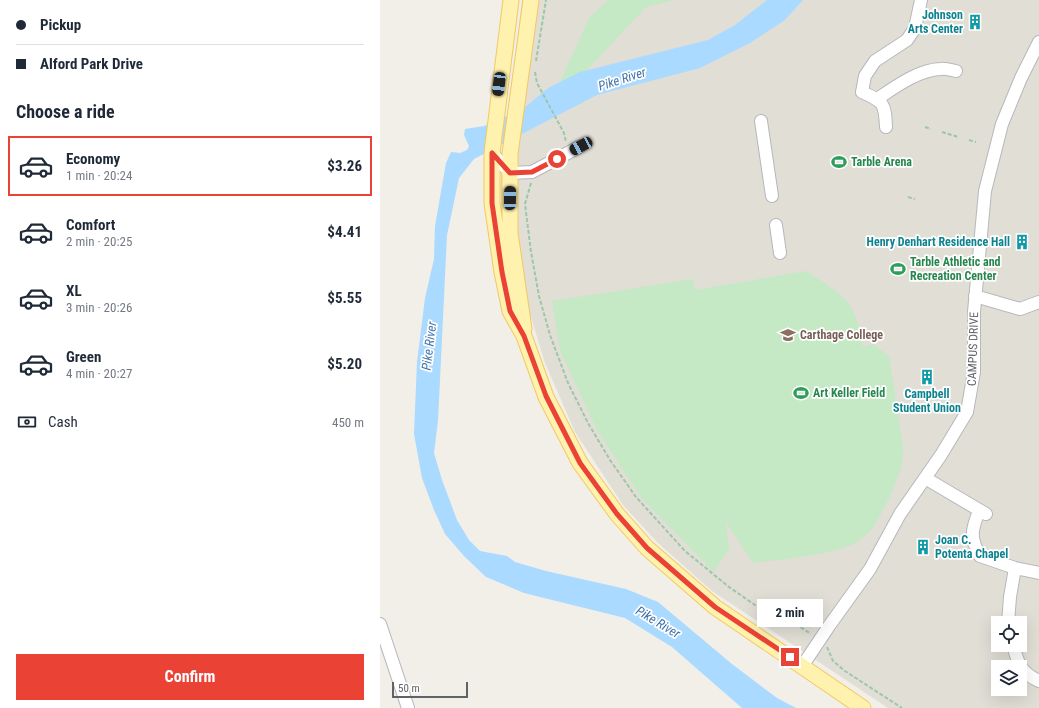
<!DOCTYPE html>
<html lang="en">
<head>
<meta charset="utf-8">
<style>
	:root { --surface:#fff; --page:#f2f2f3; --text:#1f2937; --muted:#747a83; --line:#e0e1e3; --accent:#ea4335 }
	body { margin:0; font-family:"Roboto Condensed",sans-serif; background:var(--page); color:var(--text); height:100vh; display:flex; flex-direction:column; font-size:15px; white-space:nowrap }
	* { box-sizing:border-box; margin:0 }
	p { font-size:13px; color:var(--muted) }
	.icon { flex:none; width:22px; height:22px; fill:none; stroke:currentColor; stroke-width:2; stroke-linecap:round; stroke-linejoin:round }
	.map { position:relative; flex:1; overflow:hidden }
	.panel { display:flex; flex-direction:column; background:var(--surface); width:380px }
	.panel>* { flex:none }
	.guide { display:grid; align-content:center; height:88px; padding:0 16px; background:var(--surface) }
	.buttons { position:absolute; left:611px; top:616px; display:grid; gap:8px }
	.buttons a { display:grid; place-items:center; width:36px; height:36px; border-radius:0px; background:var(--surface); box-shadow:0 4px 16px #0002; font-size:20px }
	.scale { position:absolute; left:12px; bottom:10px; width:76px; box-sizing:border-box; padding-left:4px; border:2px solid #5f6368; border-top:0; font-size:11px; line-height:14px; white-space:nowrap; color:#5f6368; -webkit-text-stroke:3px #fff; paint-order:stroke }
	.end { position:absolute; width:18px; height:18px; margin:-9px; border:5px solid #ea4335; background:#fff; box-shadow:0 0 0 2px #fff }
	.from { border-radius:50% }
	.bubble { position:absolute; height:28px; border-radius:0px; background:var(--surface); box-shadow:0 4px 16px #0002; font-size:13px; font-weight:700; line-height:28px; text-align:center }
	.car { position:absolute; width:12px; height:24px; margin:-12px -6px; border-radius:5px; box-shadow:0 0 3px 1px #0007; background:linear-gradient(#222 24%,#8ab4d8 0 40%,#222 0 76%,#8ab4d8 0 86%,#222 0) }
	.guide b { display:flex; align-items:center; gap:14px; height:38px; font-size:15px }
	.guide b+b { border-top:1px solid var(--line) }
	.guide i { width:10px; height:10px; background:var(--text) }
	ul { padding:0; list-style:none }
	li { display:flex; align-items:center; gap:12px; height:60px; margin:0 8px 6px; padding:0 8px; border:2px solid transparent; border-radius:0px }
	li div { flex:1 }
	li b { display:block; font-size:15px }
	li em { font-style:normal; font-weight:700 }
	li.on { border-color:var(--accent) }
	li>.icon { width:36px; height:36px; stroke-width:1.5 }
	h2 { padding:0 16px; font-size:18px; line-height:48px }
	.pay { display:flex; align-items:center; gap:10px; height:44px; padding:0 16px; font-size:15px }
	.pay p { margin-inline-start:auto }
	.button { display:flex; gap:8px; margin-top:auto; padding:8px 16px }
	.button a { flex:1; height:46px; border-radius:0px; background:var(--accent); color:#fff; font-size:16px; font-weight:700; line-height:46px; text-align:center }
	main { display:flex; flex:1; min-height:0 }
	.map>svg:first-child { display:block }
	.education { fill:#e1ded6; fill-rule:evenodd }
	.green { fill:#c5e8c5 }
	.water { fill:#aadaff }
	.lines { fill:none; stroke-linecap:round; stroke-linejoin:round }
	.minor-casing { stroke:#b5b8bc; stroke-width:14 }
	.major-casing { stroke:#f2c960; stroke-width:17 }
	.path { stroke:#9cc7a9; stroke-width:2; stroke-dasharray:4 2; stroke-linecap:butt }
	.minor { stroke:#fff; stroke-width:12 }
	.major { stroke:#fff2af; stroke-width:15 }
	.route { stroke:#ea4335; stroke-width:5 }
	.labels { text-anchor:middle; dominant-baseline:central; stroke-width:3.5; stroke-linejoin:round; paint-order:stroke }
	.culture-label { font-size:12px; font-weight:bold; fill:#0d838f; stroke:#fff; text-anchor:end }
	.leisure-label { font-size:12px; font-weight:bold; fill:#27864d; stroke:#fff; text-anchor:start }
	.education-label { font-size:12px; font-weight:bold; fill:#785e54; stroke:#fff; text-anchor:start }
	.street-label { font-size:12px; fill:#5f6368; stroke:#fff }
	.water-label { font-size:13px; font-style:italic; fill:#4174aa; stroke:#fff }
</style>
</head>
<body>
<main>
<section class="panel">
<div class="guide">
<b><i class="from"></i>Pickup</b>
<b><i></i>Alford Park Drive</b>
</div>
<h2>Choose a ride</h2>
<ul>
<li class="on"><svg class="icon" aria-label="car" viewBox="0 0 24 24"><path d="M5 17H2v-5l4-1 3-4h7l3 4 3 1v5h-3M9 17h6M6 11h13"/><circle cx="7" cy="17" r="2"/><circle cx="17" cy="17" r="2"/></svg><div><b>Economy</b><p>1 min · 20:24</p></div><em>$3.26</em></li>
<li><svg class="icon" aria-label="car" viewBox="0 0 24 24"><path d="M5 17H2v-5l4-1 3-4h7l3 4 3 1v5h-3M9 17h6M6 11h13"/><circle cx="7" cy="17" r="2"/><circle cx="17" cy="17" r="2"/></svg><div><b>Comfort</b><p>2 min · 20:25</p></div><em>$4.41</em></li>
<li><svg class="icon" aria-label="car" viewBox="0 0 24 24"><path d="M5 17H2v-5l4-1 3-4h7l3 4 3 1v5h-3M9 17h6M6 11h13"/><circle cx="7" cy="17" r="2"/><circle cx="17" cy="17" r="2"/></svg><div><b>XL</b><p>3 min · 20:26</p></div><em>$5.55</em></li>
<li><svg class="icon" aria-label="car" viewBox="0 0 24 24"><path d="M5 17H2v-5l4-1 3-4h7l3 4 3 1v5h-3M9 17h6M6 11h13"/><circle cx="7" cy="17" r="2"/><circle cx="17" cy="17" r="2"/></svg><div><b>Green</b><p>4 min · 20:27</p></div><em>$5.20</em></li>
</ul>
<div class="pay"><svg class="icon" aria-label="cash" viewBox="0 0 24 24"><path d="M3 7h18v10H3z"/><circle cx="12" cy="12" r="2"/></svg>Cash<p>450 m</p></div>
<div class="button"><a>Confirm</a></div>
</section>
<div class="map">
<svg width="659" height="708" viewBox="0 0 659 708">
	<rect width="100%" height="100%" fill="#f1efe8"/>
	<path class="education" d="M142 0H659V708H508L332 591 277 542 243 505 195 432 165 363 123 225 120 185ZM618 623H640V645H618ZM618 667H640V689H618Z"/>
	<path class="green" d="M228 0H295L266 7 207 70 180 82 209 18Z
		M426 271C463 295 477 300 482 346L493 344 509 356 523 447C524 465 517 479 510 496 503 509 496 527 484 537 464 555 401 559 373 563L346 522 349 549 334 572 262 499 217 430 180 351 172 301 313 279 315 290Z"/>
	<path class="water" d="M387 0H423L405 20 370 43 320 68 217 95 94 159 79 178 67 235 58 421 54 453 62 480 77 520 89 540 100 551 127 556 135 562 166 571 246 589 278 602 352 664 397 698 416 708H362L292 647 245 618 144 593 106 577 84 556 65 534 54 510 42 478 34 434 37 362 45 298 54 259 55 226 66 163 71 152 80 153 87 150 89 146 84 135 85 129 104 126 143 109 168 88 200 72 328 40 355 25Z"/>
	<g class="lines">
		<g class="minor-casing">
			<path id="minor" d="M497 99C515 87 538 70 560 69 565 68 571 70 576 71
				M381 121 392 196
				M506 127C505 103 504 102 482 92L485 76 495 61 527 40 535 28 541 0
				M112 153 130 173 152 172 201 146
				M396 225 400 253
				M595 296 640 309 659 302
				M545 478 606 514
				M599 511C591 531 590 538 600 556L635 568 659 573
				M628 623 630 597 635 568
				M0 624 28 708
				M633 645C638 664 641 673 659 681
				M423 665 449 626 490 569 520 514 561 455 587 412 594 372V312L605 191 622 124 641 78 659 42"/>
		</g>
		<g class="major-casing">
			<path id="major" d="M131 0 112 153V203L122 272 130 311 144 336 166 397 200 463 237 514 267 548 335 607 483 708
				M144 329 130 233V154L151 0"/>
		</g>
		<path class="path" d="M156 61 166 0
			M155 72 157 83 184 133 186 142
			M545 127 551 129
			M562 132 578 137
			M589 140 596 142
			M151 183 145 204 151 252 159 296 170 335 188 383 208 423 230 460 256 497 305 551 349 587 375 605 408 619 431 634
			M528 197 535 199
			M447 647 453 661 465 671 522 708"/>
		<use href="#minor" class="minor"/>
		<use href="#major" class="major"/>
	</g>
	<g class="lines">
		<path class="route" d="M177 159 152 172 130 173 112 153V203L122 272 130 311 144 336 166 396 200 463 237 514 267 548 335 607 410 657"/>
	</g>
	<defs>
		<g id="building-bare" transform="scale(1.2)"><path d="M-4-6H4V6H1V3H-1V6H-4ZM-2.5-4.3h1.7v1.8h-1.7ZM.8-4.3h1.7v1.8H.8ZM-2.5-1h1.7V.8h-1.7ZM.8-1h1.7V.8H.8Z" fill="#0f9aa8" stroke="#fff" stroke-width="2.5" paint-order="stroke"/></g>
		<g id="stadium-bare" transform="scale(1.2)"><path d="M0-5a6.5 5 0 1 0 0 10a6.5 5 0 1 0 0-10ZM-3.5-1.8h7v3.6h-7Z" fill="#2e9e5b" stroke="#fff" stroke-width="2.5" paint-order="stroke"/></g>
		<g id="university-bare" transform="scale(1.2)"><path d="M0-5L7-2L0 1L-7-2ZM-4 1L0 2.5L4 1V4Q0 6-4 4Z" fill="#8d6e63" stroke="#fff" stroke-width="2.5" paint-order="stroke"/></g>
	</defs>
	<g fill-rule="evenodd">
		<use href="#building-bare" x="595" y="22"/>
		<use href="#stadium-bare" x="459" y="162"/>
		<use href="#building-bare" x="642" y="242"/>
		<use href="#stadium-bare" x="518" y="269"/>
		<use href="#university-bare" x="408" y="335"/>
		<use href="#building-bare" x="547" y="377"/>
		<use href="#stadium-bare" x="421" y="393"/>
		<use href="#building-bare" x="543" y="547"/>
	</g>
	<g class="labels">
		<g class="culture-label">
			<text x="583" y="15">Johnson<tspan x="583" dy="14">Arts Center</tspan></text>
			<text x="630" y="242">Henry Denhart Residence Hall</text>
			<text x="547" y="394" text-anchor="middle">Campbell<tspan x="547" dy="14">Student Union</tspan></text>
			<text x="555" y="540" text-anchor="start">Joan C.<tspan x="555" dy="14">Potenta Chapel</tspan></text>
		</g>
		<g class="leisure-label">
			<text x="471" y="162">Tarble Arena</text>
			<text x="530" y="262">Tarble Athletic and<tspan x="530" dy="14">Recreation Center</tspan></text>
			<text x="433" y="393">Art Keller Field</text>
		</g>
		<g class="education-label">
			<text x="420" y="335">Carthage College</text>
		</g>
		<g class="street-label">
			<text transform="translate(593 349) rotate(-88)">CAMPUS DRIVE</text>
		</g>
		<g class="water-label">
			<text transform="translate(242 79) rotate(-18)">Pike River</text>
			<text transform="translate(49 346) rotate(-83)">Pike River</text>
			<text transform="translate(278 622) rotate(31)">Pike River</text>
		</g>
	</g>
</svg>
<div class="buttons">
<a><svg class="icon" aria-label="locate" viewBox="0 0 24 24"><circle cx="12" cy="12" r="6"/><path d="M12 2v4M12 18v4M2 12h4M18 12h4"/></svg></a>
<a><svg class="icon" aria-label="layers" viewBox="0 0 24 24"><path d="M12 4l9 5-9 5-9-5zM3 14l9 5 9-5"/></svg></a>
</div>
<div class="scale">50 m</div>
<i class="end from" style="left:177px;top:159px"></i>
<i class="end" style="left:410px;top:657px"></i>
<div class="bubble" style="left:377px;top:599px;width:66px">2 min</div>
<i class="car" style="left:119px;top:84px;rotate:187deg"></i>
<i class="car" style="left:201px;top:146px;rotate:242deg"></i>
<i class="car" style="left:130px;top:198px;rotate:1deg"></i>
</div>
</main>
</body>
</html>
